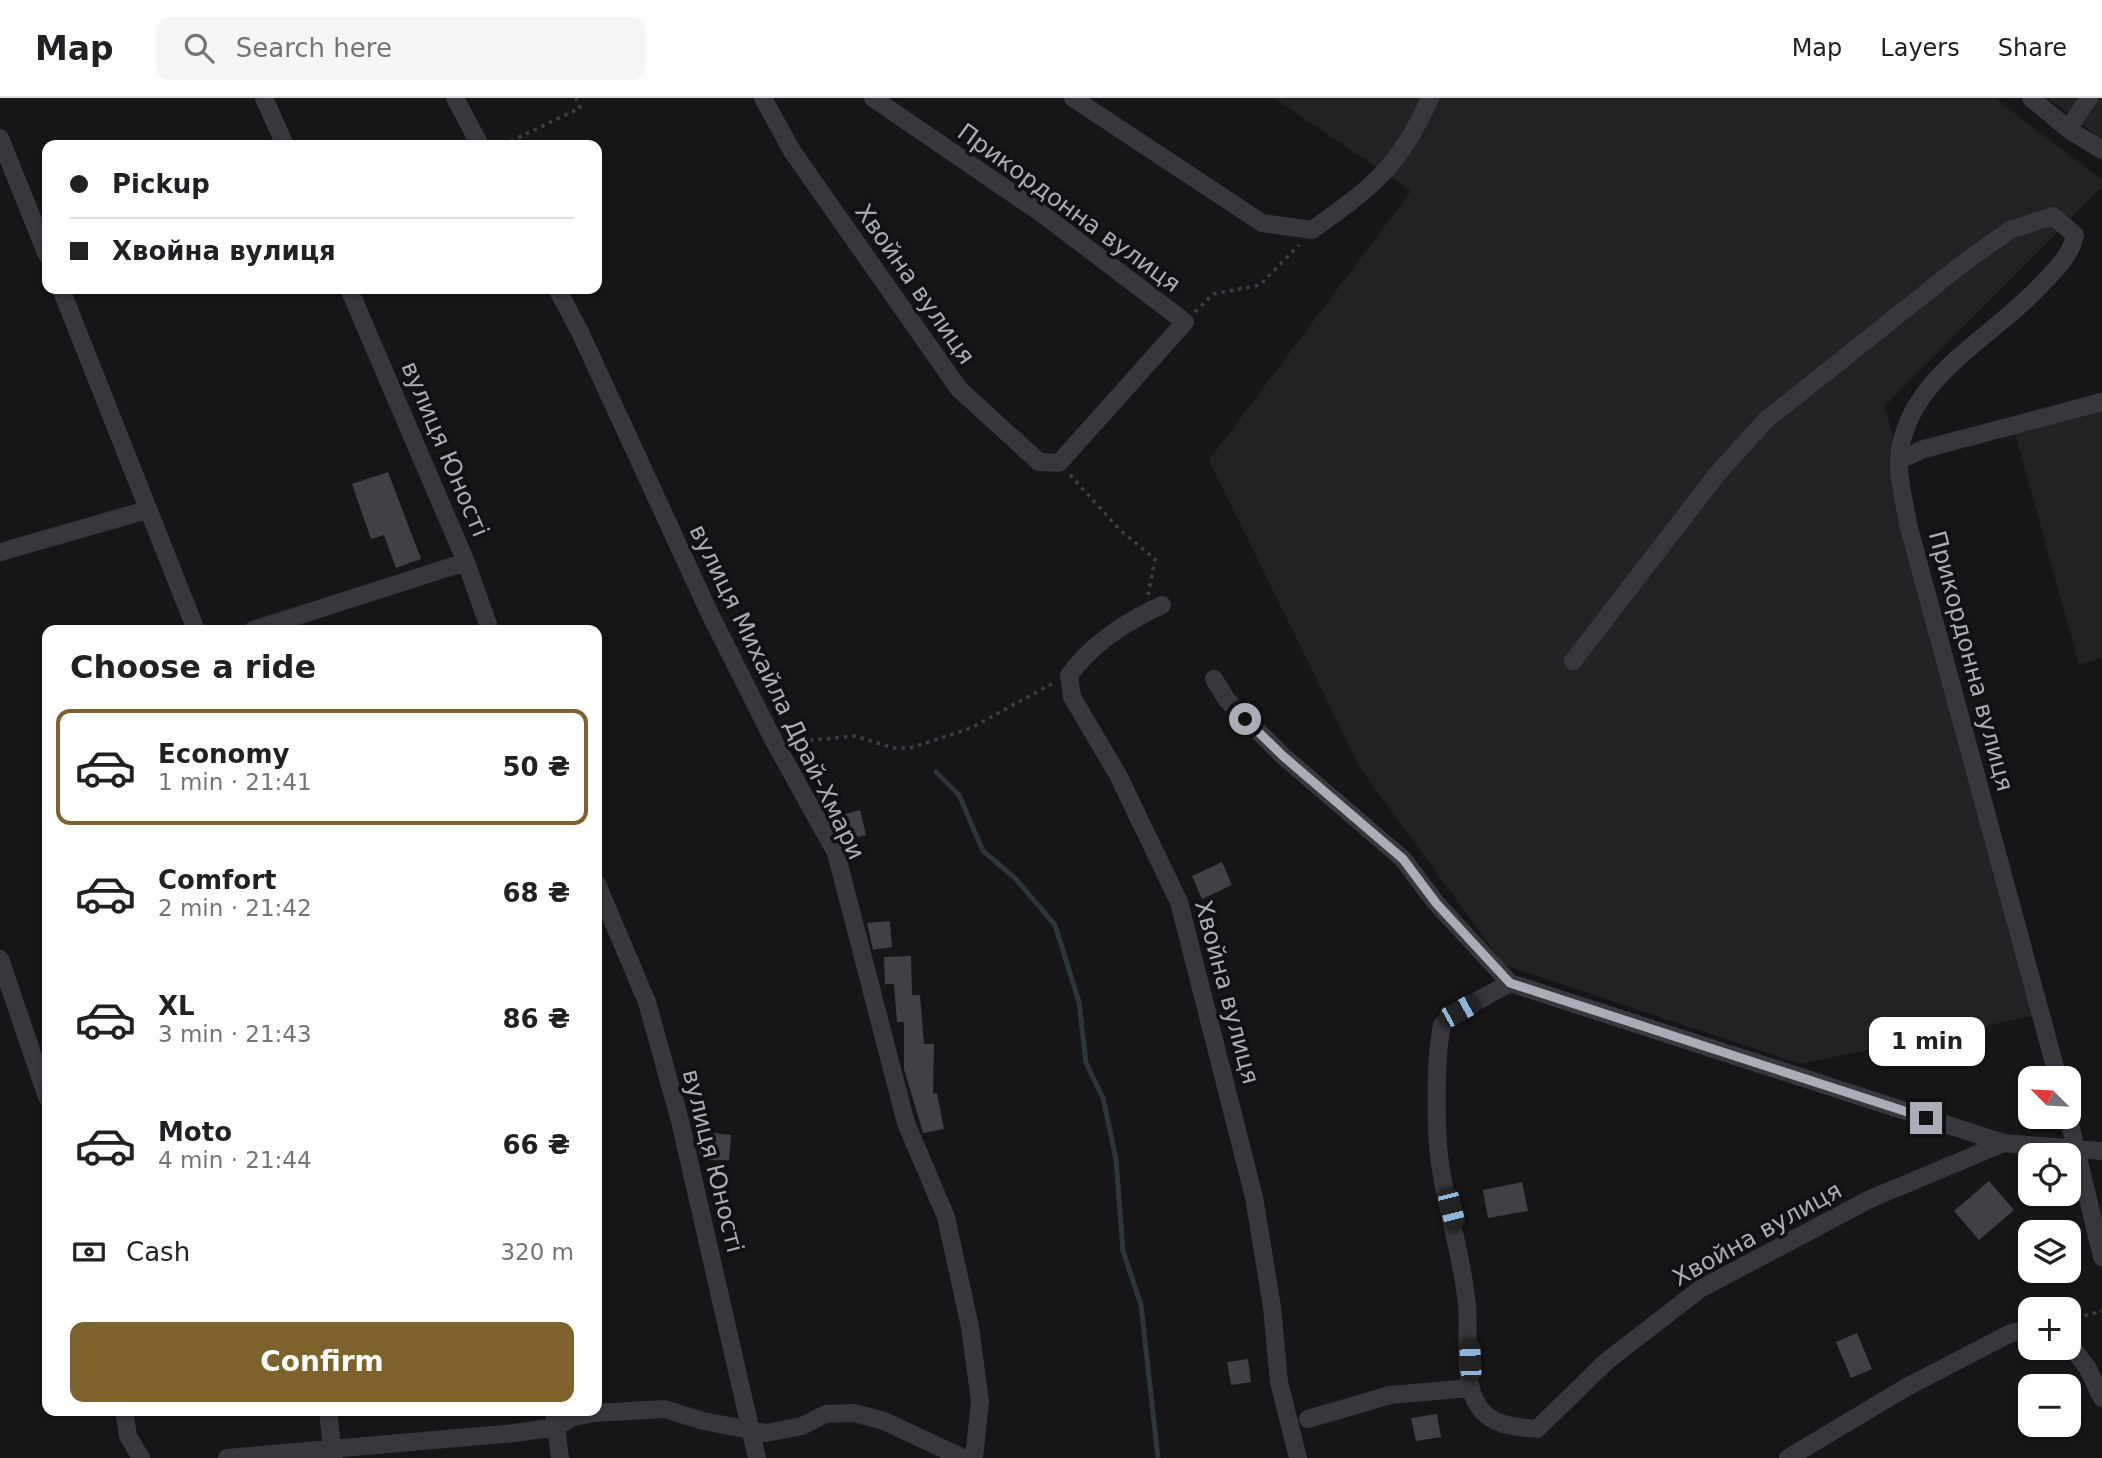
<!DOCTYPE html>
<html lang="en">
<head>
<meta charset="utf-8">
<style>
  :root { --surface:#fff; --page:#f6f6f6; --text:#202124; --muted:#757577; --line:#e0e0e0; --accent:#7e622b }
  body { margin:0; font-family:"DejaVu Sans",sans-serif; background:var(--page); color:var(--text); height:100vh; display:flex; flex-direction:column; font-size:26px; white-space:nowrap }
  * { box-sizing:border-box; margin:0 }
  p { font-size:23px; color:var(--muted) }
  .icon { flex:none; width:38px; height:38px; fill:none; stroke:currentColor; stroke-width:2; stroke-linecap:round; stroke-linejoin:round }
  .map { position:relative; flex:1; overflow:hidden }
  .side { position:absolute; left:42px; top:527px; width:560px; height:791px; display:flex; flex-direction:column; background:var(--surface); border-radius:14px; box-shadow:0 2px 5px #0004 }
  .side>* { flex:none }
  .hud { position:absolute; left:42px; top:42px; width:560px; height:154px; border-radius:14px; box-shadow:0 2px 5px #0004; display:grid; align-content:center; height:154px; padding:0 28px; background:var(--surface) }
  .needle { width:46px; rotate:294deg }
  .buttons { position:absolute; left:2018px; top:968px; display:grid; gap:14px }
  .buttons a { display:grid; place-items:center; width:63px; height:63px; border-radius:14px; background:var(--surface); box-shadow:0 2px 5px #0004; font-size:35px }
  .end { position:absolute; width:32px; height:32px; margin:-16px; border:9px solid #a8adb8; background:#111; box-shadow:0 0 0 4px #111 }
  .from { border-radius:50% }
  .bubble { position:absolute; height:49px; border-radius:14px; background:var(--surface); box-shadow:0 2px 5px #0004; font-size:23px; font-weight:800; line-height:49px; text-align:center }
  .car { position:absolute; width:21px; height:42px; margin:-21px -10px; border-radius:9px; box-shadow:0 0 5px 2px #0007; background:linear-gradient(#222 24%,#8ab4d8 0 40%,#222 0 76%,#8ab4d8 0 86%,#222 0) }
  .hud b { display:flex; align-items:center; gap:24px; height:66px; font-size:26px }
  .hud b+b { border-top:2px solid var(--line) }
  .hud i { width:18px; height:18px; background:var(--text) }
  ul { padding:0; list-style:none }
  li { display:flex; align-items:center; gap:21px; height:116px; margin:0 14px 10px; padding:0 14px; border:4px solid transparent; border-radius:14px }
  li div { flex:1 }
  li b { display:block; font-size:26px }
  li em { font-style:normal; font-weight:800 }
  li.active { border-color:var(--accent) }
  li>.icon { width:63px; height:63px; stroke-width:1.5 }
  h2 { padding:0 28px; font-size:32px; line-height:84px }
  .pay { display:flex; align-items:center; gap:18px; height:77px; padding:0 28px; font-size:26px }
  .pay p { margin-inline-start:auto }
  .cta { display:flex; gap:14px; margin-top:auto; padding:14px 28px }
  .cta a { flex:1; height:80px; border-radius:14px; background:var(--accent); color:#fff; font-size:28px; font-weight:800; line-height:80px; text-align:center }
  header { display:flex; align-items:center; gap:42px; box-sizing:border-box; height:98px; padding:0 35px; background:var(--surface); border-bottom:2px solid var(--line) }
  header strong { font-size:33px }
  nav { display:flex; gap:38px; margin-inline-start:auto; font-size:24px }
  .search { width:490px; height:63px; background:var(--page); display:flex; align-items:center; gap:18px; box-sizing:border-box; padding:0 24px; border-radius:14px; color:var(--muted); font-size:26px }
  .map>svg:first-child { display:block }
  .built { fill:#222225 }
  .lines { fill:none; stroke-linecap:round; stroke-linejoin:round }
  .stream { stroke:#2c353c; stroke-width:5 }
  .building { fill:#404145 }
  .path { stroke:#3d3f44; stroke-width:3.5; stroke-dasharray:3.5 5; stroke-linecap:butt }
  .minor { stroke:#37383d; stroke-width:18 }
  .route { stroke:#a8adb8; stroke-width:9 }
  .labels { text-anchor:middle; stroke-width:7; stroke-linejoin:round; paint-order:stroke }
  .street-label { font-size:24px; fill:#a8adb8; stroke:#111113 }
</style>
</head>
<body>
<header>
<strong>Map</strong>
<div class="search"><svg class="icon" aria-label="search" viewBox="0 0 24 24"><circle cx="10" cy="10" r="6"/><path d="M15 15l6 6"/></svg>Search here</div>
<nav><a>Map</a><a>Layers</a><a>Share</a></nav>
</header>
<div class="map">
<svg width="2102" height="1360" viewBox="0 0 2102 1360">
  <rect width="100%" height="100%" fill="#161618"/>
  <path class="built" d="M 1274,0 L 1995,0 L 2102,82 L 2102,89 L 1885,308 L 2047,915 L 1800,966 L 1504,867 L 1360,670 L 1209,362 L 1411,93 Z
    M 2048,0 L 2102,0 L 2102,42 L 2097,38 Z
    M 2102,294 L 2102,560 L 2079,567 L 2011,320 Z"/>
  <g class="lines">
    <path class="stream" d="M 936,674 L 959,697 L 983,753 L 1015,780 L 1055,827 L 1079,904 L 1086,965 L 1103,1000 L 1116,1061 L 1123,1153 L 1141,1207 L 1158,1360"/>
  </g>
  <path class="building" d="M 388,374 L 421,461 L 396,470 L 384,437 L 371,441 L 352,386 Z
    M 860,712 L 866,737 L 844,742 L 838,718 Z
    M 1222,764 L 1232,787 L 1202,801 L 1192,778 Z
    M 890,823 L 892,849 L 873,852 L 867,825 Z
    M 911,858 L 912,897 L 920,897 L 924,946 L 934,946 L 933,996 L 937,995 L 944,1031 L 923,1035 L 904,971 L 904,924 L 897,924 L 894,886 L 885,886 L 884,859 Z
    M 694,1033 L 731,1037 L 729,1062 L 701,1062 Z
    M 1989,1083 L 2014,1112 L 1979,1142 L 1954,1113 Z
    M 1522,1084 L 1528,1113 L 1488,1120 L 1483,1092 Z
    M 1857,1235 L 1872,1271 L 1851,1280 L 1836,1244 Z
    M 1248,1261 L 1251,1284 L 1231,1287 L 1227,1264 Z
    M 1437,1316 L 1441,1339 L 1416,1343 L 1411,1320 Z"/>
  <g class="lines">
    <path class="path" d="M 503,47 L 580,10 L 576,0
      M 1195,214 L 1213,196 L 1260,187 L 1299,147
      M 1070,377 L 1121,433 L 1155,461 L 1148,497
      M 793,644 L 855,638 L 894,650 L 910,650 L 971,630 L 1055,584
      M 2068,1222 L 2102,1213"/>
    <path class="minor" d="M 264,0 L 285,47
      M 455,0 L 480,47
      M 763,0 L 792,53 L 959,291 L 1039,364 L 1059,365 L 1185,224 L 1041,115 L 873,0
      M 1073,0 L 1262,125 L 1312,132 C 1371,90 1400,69 1430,0
      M 2031,0 L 2068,31 L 2102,52
      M 2068,31 L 2089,0
      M 0,40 L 47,157
      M 61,191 L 196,532
      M 349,191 L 466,464 L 490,532
      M 557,191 L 579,232 L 709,514 L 775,645 L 836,755 L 906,1025 L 946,1119 L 970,1229 L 980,1303 L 974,1360
      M 1899,362 L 1924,351 L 2102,304
      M 0,454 L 147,412
      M 1162,507 C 1127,523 1092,546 1069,577 L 1072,599 L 1118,677 L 1179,804 L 1254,1099 L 1272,1209 L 1279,1284 L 1298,1360
      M 253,532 L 466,464
      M 1573,563 L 1718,375 L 1766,322 L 1966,163 L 2010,132 L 2053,118 L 2075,137 C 2070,159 2056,171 2040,188 C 1991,241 1904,281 1899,362 C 1898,382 1905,406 1908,426 L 2058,980
      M 1214,581 L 1227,602 L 1283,658 L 1403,761 L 1436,805 L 1510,885
      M 597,786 L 647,904 L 680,1023 L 757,1360
      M 0,861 L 47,999
      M 2068,1018 L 2102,1159
      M 2004,1045 L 1870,1101 L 1700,1191 L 1608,1262 L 1537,1331 C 1516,1329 1492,1328 1479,1309 C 1461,1283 1470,1238 1467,1208 C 1463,1161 1448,1117 1441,1072 C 1435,1036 1435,962 1442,927 L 1459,913 L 1510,885 L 2004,1045 L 2102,1053
      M 2068,1245 L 2087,1269 L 2102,1300
      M 124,1312 L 128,1338 L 141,1360
      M 328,1312 L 333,1360
      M 554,1312 L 560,1360
      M 1308,1321 L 1390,1297 L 1471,1290
      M 227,1360 L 515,1335 L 556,1329 L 573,1319 L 594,1315 L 665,1311 L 703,1323 L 766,1335 L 802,1328 L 826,1316 L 854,1315 L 884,1323 L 963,1360
      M 1788,1360 L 1905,1290 L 2009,1236 L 2030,1230"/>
  </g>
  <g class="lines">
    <path class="route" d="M 1245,621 L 1283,658 L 1403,761 L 1436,805 L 1510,885 L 1926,1020"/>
  </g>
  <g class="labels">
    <g class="street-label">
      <text transform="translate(1069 110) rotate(36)" y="8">Прикордонна вулиця</text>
      <text transform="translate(915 186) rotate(55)" y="8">Хвойна вулиця</text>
      <text transform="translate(445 351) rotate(67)" y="8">вулиця Юності</text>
      <text transform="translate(1971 563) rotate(75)" y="8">Прикордонна вулиця</text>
      <text transform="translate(777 594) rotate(64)" y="8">вулиця Михайла Драй-Хмари</text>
      <text transform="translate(1227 894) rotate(75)" y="8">Хвойна вулиця</text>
      <text transform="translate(713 1063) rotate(76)" y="8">вулиця Юності</text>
      <text transform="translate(1757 1136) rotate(-29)" y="8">Хвойна вулиця</text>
    </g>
  </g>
</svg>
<div class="buttons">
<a><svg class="needle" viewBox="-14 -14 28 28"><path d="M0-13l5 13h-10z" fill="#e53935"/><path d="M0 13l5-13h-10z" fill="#757577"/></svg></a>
<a><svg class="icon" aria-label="locate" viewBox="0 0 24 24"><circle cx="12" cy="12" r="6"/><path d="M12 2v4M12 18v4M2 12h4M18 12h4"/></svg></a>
<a><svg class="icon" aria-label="layers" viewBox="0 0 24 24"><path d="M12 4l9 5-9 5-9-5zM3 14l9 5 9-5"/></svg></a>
<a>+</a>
<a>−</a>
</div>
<i class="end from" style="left:1245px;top:621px"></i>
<i class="end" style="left:1926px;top:1020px"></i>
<div class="bubble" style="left:1869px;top:919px;width:116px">1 min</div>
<i class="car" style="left:1459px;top:913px;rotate:61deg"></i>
<i class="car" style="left:1451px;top:1111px;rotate:166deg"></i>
<i class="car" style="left:1470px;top:1262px;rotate:357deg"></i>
<div class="hud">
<b><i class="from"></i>Pickup</b>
<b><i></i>Хвойна вулиця</b>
</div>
<section class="side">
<h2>Choose a ride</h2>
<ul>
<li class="active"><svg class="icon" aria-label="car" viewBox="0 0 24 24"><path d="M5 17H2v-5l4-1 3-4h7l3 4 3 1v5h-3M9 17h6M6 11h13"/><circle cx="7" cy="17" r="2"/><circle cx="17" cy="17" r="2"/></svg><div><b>Economy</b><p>1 min · 21:41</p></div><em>50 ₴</em></li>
<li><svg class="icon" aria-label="car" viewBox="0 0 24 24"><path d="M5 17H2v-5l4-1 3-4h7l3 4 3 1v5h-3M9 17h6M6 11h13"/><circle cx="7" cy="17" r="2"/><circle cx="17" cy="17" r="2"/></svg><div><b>Comfort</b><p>2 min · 21:42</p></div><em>68 ₴</em></li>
<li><svg class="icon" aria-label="car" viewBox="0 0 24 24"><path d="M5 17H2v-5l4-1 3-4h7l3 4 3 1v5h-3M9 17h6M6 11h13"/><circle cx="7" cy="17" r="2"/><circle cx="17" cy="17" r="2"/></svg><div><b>XL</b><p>3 min · 21:43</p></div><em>86 ₴</em></li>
<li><svg class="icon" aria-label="car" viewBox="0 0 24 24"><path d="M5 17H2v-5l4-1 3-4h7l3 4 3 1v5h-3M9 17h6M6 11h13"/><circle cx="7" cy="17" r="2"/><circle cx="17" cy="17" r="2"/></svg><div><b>Moto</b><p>4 min · 21:44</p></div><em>66 ₴</em></li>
</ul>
<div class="pay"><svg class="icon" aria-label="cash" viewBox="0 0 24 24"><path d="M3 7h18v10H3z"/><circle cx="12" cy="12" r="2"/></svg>Cash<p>320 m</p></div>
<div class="cta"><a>Confirm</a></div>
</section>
</div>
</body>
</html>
